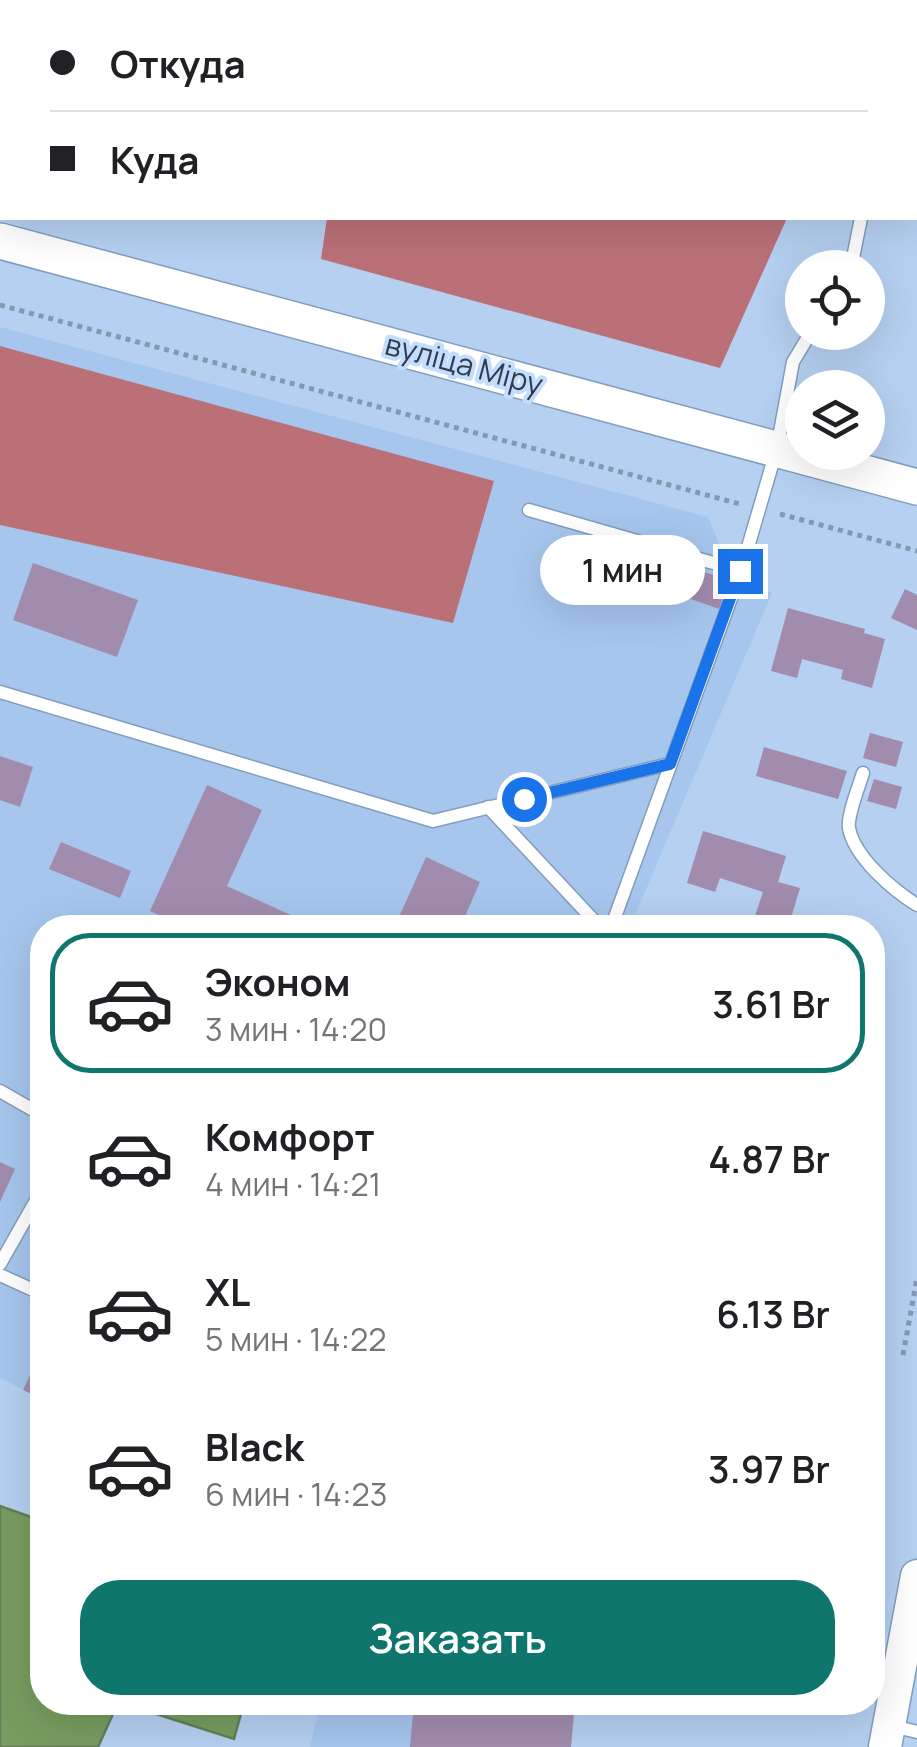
<!DOCTYPE html>
<html lang="ru">
<head>
<meta charset="utf-8">
<style>
  :root { --surface:#fff; --page:#f2f2f2; --text:#202124; --muted:#757577; --line:#e0e0e0; --accent:#0f766e }
  body { margin:0; font-family:Manrope,sans-serif; background:var(--page); color:var(--text); height:100vh; display:flex; flex-direction:column; font-size:38px; white-space:nowrap }
  * { box-sizing:border-box; margin:0 }
  p { font-size:32px; color:var(--muted) }
  .icon { flex:none; width:55px; height:55px; fill:none; stroke:currentColor; stroke-width:2; stroke-linecap:round; stroke-linejoin:round }
  .map { position:relative; flex:1; overflow:hidden }
  .sheet { position:absolute; left:30px; top:915px; width:855px; height:800px; display:flex; flex-direction:column; background:var(--surface); border-radius:40px; box-shadow:0 10px 40px #0002 }
  .sheet>* { flex:none }
  .hud { position:absolute; left:0px; top:0px; width:918px; height:220px; box-shadow:0 10px 40px #0002; display:grid; align-content:center; height:220px; padding:0 50px; background:var(--surface) }
  .buttons { position:absolute; left:785px; top:250px; display:grid; gap:20px }
  .buttons a { display:grid; place-items:center; width:100px; height:100px; border-radius:50%; background:var(--surface); box-shadow:0 10px 40px #0002; font-size:50px }
  .end { position:absolute; width:45px; height:45px; margin:-22px; border:12px solid #1a73e8; background:#fff; box-shadow:0 0 0 5px #fff }
  .from { border-radius:50% }
  .bubble { position:absolute; height:70px; border-radius:35px; background:var(--surface); box-shadow:0 10px 40px #0002; font-size:32px; font-weight:600; line-height:70px; text-align:center }
  .hud b { display:flex; align-items:center; gap:35px; height:95px; font-size:38px }
  .hud b+b { border-top:2px solid var(--line) }
  .hud i { width:25px; height:25px; background:var(--text) }
  ul { padding:18px 0 0; list-style:none }
  li { display:flex; align-items:center; gap:30px; height:140px; margin:0 20px 15px; padding:0 30px; border:5px solid transparent; border-radius:40px }
  li div { flex:1 }
  li b { display:block; font-size:38px }
  li em { font-style:normal; font-weight:600 }
  li.current { border-color:var(--accent) }
  li>.icon { width:90px; height:90px; stroke-width:1.5 }
  .action { display:flex; gap:20px; margin-top:auto; padding:20px 50px }
  .action a { flex:1; height:115px; border-radius:40px; background:var(--accent); color:#fff; font-size:40px; font-weight:600; line-height:115px; text-align:center }
  .map>svg:first-child { display:block }
  .built { fill:#a6c6ed }
  .forest { fill:#bb7078 }
  .water { fill:#779c5f; stroke:#627f59; stroke-width:2.5 }
  .building { fill:#a28cae }
  .lines { fill:none; stroke-linecap:round; stroke-linejoin:round }
  .service-casing { stroke:#839dbc; stroke-width:15 }
  .tertiary-casing { stroke:#839dbc; stroke-width:35 }
  .secondary-casing { stroke:#839dbc; stroke-width:38 }
  .path { stroke:#8498b2; stroke-width:5; stroke-dasharray:5 5; stroke-linecap:butt }
  .service { stroke:#fff; stroke-width:12 }
  .tertiary { stroke:#fff; stroke-width:32 }
  .secondary { stroke:#fff; stroke-width:35 }
  .route { stroke:#1a73e8; stroke-width:12 }
  .labels { text-anchor:middle; stroke-width:8; stroke-linejoin:round; paint-order:stroke }
  .street-label { font-size:30px; fill:#323c4a; stroke:#c2ddfe }
</style>
</head>
<body>
<div class="map">
<svg width="917" height="1747" viewBox="0 0 917 1747">
  <rect width="100%" height="100%" fill="#b5d0f1"/>
  <path class="built" d="M 0,327 L 708,517 L 732,575 L 772,593 L 630,927 L 42,928 L 42,1399 L 0,1378 Z
    M 320,1703 L 575,1703 L 571,1747 L 310,1747 Z"/>
  <path class="forest" d="M 0,0 L 105,0 L 104,2 L 2,2 L 2,172 L 0,171 Z
    M 360,0 L 718,0 L 721,2 L 360,2 Z
    M 765,0 L 917,0 L 917,14 L 915,15 L 915,2 L 767,2 Z
    M 327,218 L 787,218 L 720,368 L 321,259 Z
    M 0,346 L 494,481 L 453,623 L 0,525 Z"/>
  <path class="water" d="M 0,1506 L 42,1521 L 42,1702 L 118,1703 L 98,1747 L 0,1747 Z
    M 122,1703 L 244,1702 L 244,1703 L 234,1739 Z"/>
  <path class="building" d="M 33,563 L 138,600 L 117,657 L 13,620 Z
    M 698,570 L 729,580 L 719,609 L 688,598 Z
    M 905,589 L 917,595 L 917,630 L 891,618 Z
    M 788,608 L 865,629 L 864,633 L 885,639 L 872,688 L 841,679 L 843,670 L 802,659 L 797,678 L 771,671 Z
    M 870,733 L 903,742 L 896,767 L 863,758 Z
    M 764,747 L 847,771 L 838,799 L 756,776 Z
    M 0,756 L 33,767 L 20,807 L 0,800 Z
    M 874,779 L 902,787 L 896,809 L 867,801 Z
    M 207,785 L 262,810 L 227,886 L 319,928 L 186,928 L 150,911 Z
    M 703,831 L 786,856 L 778,882 L 800,888 L 788,928 L 780,928 L 754,919 L 763,892 L 720,878 L 715,892 L 687,883 Z
    M 61,842 L 131,871 L 120,898 L 49,869 Z
    M 426,857 L 480,882 L 460,928 L 394,928 Z
    M 0,1162 L 15,1169 L 0,1202 Z
    M 42,1350 L 42,1399 L 23,1390 Z
    M 414,1702 L 575,1702 L 571,1747 L 410,1747 Z"/>
  <g class="lines">
    <g class="service-casing">
      <path id="service" d="M 915,40 L 917,36
        M 915,98 L 917,98
        M 851,268 L 861,218
        M 529,510 L 741,571 L 777,448 L 793,362 L 811,332
        M 0,692 L 433,821 L 669,764
        M 863,773 C 859,786 847,816 849,828 C 854,857 893,890 917,905
        M 488,807 L 601,928
        M 611,928 L 741,571
        M 0,1091 L 42,1115
        M 0,1264 L 42,1190
        M 0,1275 L 42,1294
        M 892,1726 L 917,1732"/>
    </g>
    <g class="tertiary-casing">
      <path id="tertiary" d="M 885,1747 L 917,1576"/>
    </g>
    <g class="secondary-casing">
      <path id="secondary" d="M 0,241 L 917,487"/>
    </g>
    <path class="path" d="M 0,305 L 740,504
      M 780,514 L 917,551
      M 903,1355 L 917,1278"/>
    <use href="#service" class="service"/>
    <use href="#tertiary" class="tertiary"/>
    <use href="#secondary" class="secondary"/>
  </g>
  <g class="lines">
    <path class="route" d="M 524,799 L 670,764 L 740,571"/>
  </g>
  <g class="labels">
    <g class="street-label">
      <text transform="translate(464 365) rotate(15)" y="10">вуліца Міру</text>
    </g>
  </g>
</svg>
<div class="buttons">
<a><svg class="icon" aria-label="locate" viewBox="0 0 24 24"><circle cx="12" cy="12" r="6"/><path d="M12 2v4M12 18v4M2 12h4M18 12h4"/></svg></a>
<a><svg class="icon" aria-label="layers" viewBox="0 0 24 24"><path d="M12 4l9 5-9 5-9-5zM3 14l9 5 9-5"/></svg></a>
</div>
<i class="end from" style="left:524px;top:799px"></i>
<i class="end" style="left:740px;top:571px"></i>
<div class="bubble" style="left:540px;top:535px;width:165px">1 мин</div>
<div class="hud">
<b><i class="from"></i>Откуда</b>
<b><i></i>Куда</b>
</div>
<section class="sheet">
<ul>
<li class="current"><svg class="icon" aria-label="car" viewBox="0 0 24 24"><path d="M5 17H2v-5l4-1 3-4h7l3 4 3 1v5h-3M9 17h6M6 11h13"/><circle cx="7" cy="17" r="2"/><circle cx="17" cy="17" r="2"/></svg><div><b>Эконом</b><p>3 мин · 14:20</p></div><em>3.61 Br</em></li>
<li><svg class="icon" aria-label="car" viewBox="0 0 24 24"><path d="M5 17H2v-5l4-1 3-4h7l3 4 3 1v5h-3M9 17h6M6 11h13"/><circle cx="7" cy="17" r="2"/><circle cx="17" cy="17" r="2"/></svg><div><b>Комфорт</b><p>4 мин · 14:21</p></div><em>4.87 Br</em></li>
<li><svg class="icon" aria-label="car" viewBox="0 0 24 24"><path d="M5 17H2v-5l4-1 3-4h7l3 4 3 1v5h-3M9 17h6M6 11h13"/><circle cx="7" cy="17" r="2"/><circle cx="17" cy="17" r="2"/></svg><div><b>XL</b><p>5 мин · 14:22</p></div><em>6.13 Br</em></li>
<li><svg class="icon" aria-label="car" viewBox="0 0 24 24"><path d="M5 17H2v-5l4-1 3-4h7l3 4 3 1v5h-3M9 17h6M6 11h13"/><circle cx="7" cy="17" r="2"/><circle cx="17" cy="17" r="2"/></svg><div><b>Black</b><p>6 мин · 14:23</p></div><em>3.97 Br</em></li>
</ul>
<div class="action"><a>Заказать</a></div>
</section>
</div>
</body>
</html>
